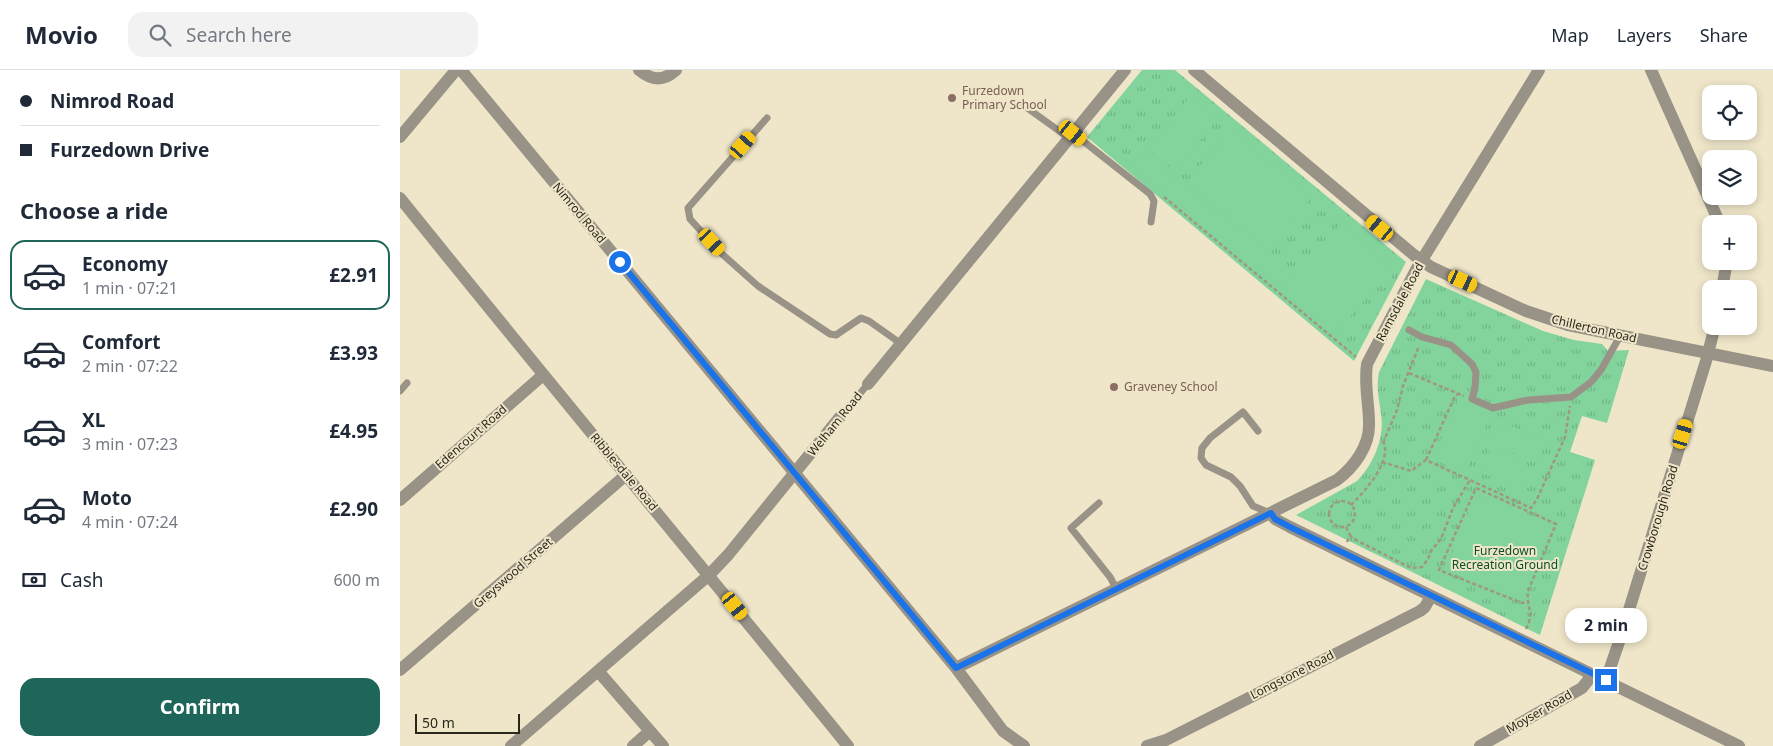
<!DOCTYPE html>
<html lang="en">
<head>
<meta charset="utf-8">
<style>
  :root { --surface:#fff; --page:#f2f2f3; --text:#1f2937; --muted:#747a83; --line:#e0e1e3; --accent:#1e655a }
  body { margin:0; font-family:"Noto Sans",sans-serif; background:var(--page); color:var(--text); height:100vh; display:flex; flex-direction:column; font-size:19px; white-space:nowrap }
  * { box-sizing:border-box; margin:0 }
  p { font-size:16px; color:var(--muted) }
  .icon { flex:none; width:28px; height:28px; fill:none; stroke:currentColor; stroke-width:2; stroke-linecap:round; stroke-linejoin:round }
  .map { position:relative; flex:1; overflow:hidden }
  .side { display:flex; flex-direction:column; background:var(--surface); width:400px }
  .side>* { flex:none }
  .banner { display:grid; align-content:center; height:110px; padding:0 20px; background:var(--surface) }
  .controls { position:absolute; left:1302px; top:15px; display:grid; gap:10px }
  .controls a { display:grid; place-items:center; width:55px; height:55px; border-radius:10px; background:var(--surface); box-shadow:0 2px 8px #0003; font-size:25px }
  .scale { position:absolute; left:15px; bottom:12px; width:105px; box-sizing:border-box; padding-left:5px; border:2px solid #2a271c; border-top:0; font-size:14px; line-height:18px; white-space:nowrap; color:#2a271c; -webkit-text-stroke:4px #efe6c9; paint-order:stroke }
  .end { position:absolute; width:22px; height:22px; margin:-11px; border:6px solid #1a73e8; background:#fff; box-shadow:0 0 0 2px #fff }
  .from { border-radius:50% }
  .bubble { position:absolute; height:35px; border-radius:15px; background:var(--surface); box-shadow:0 2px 8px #0003; font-size:16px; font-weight:700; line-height:35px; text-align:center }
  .car { position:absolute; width:15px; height:30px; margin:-15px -8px; border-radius:6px; box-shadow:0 0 4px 1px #0007; background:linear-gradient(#f5c518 24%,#345 0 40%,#f5c518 0 76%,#345 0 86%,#f5c518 0) }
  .banner b { display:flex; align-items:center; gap:18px; height:48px; font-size:19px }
  .banner b+b { border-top:1px solid var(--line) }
  .banner i { width:12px; height:12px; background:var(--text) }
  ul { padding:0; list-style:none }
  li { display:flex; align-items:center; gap:15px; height:70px; margin:0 10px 8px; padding:0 10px; border:2px solid transparent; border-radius:15px }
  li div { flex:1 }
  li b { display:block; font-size:19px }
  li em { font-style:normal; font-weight:700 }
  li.active { border-color:var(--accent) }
  li>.icon { width:45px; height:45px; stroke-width:1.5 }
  h2 { padding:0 20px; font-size:22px; line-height:60px }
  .pay { display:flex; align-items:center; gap:12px; height:55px; padding:0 20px; font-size:19px }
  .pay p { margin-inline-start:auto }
  .action { display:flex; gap:10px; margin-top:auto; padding:10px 20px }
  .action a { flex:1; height:58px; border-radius:15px; background:var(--accent); color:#fff; font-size:20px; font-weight:700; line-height:58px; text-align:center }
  header { display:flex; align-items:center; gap:30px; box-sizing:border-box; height:70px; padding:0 25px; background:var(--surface); border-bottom:1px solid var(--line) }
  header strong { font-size:24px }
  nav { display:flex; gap:28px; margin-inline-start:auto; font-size:18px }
  .search { width:350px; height:45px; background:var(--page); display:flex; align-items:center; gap:12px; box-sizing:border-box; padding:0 18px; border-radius:15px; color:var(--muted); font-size:19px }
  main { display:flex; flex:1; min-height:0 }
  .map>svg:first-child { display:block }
  .park { fill:url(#park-tufts) }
  .garden { fill:#83d39d }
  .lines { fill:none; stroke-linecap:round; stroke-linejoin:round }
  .path { stroke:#9e9882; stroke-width:2.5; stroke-dasharray:4 2.5; stroke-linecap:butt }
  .service { stroke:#989287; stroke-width:7 }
  .minor { stroke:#989287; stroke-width:12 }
  .tertiary { stroke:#989287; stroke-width:12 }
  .route { stroke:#1a73e8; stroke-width:6 }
  .education-dot { fill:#8d6e63; stroke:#efe6c9; stroke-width:2 }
  .labels { text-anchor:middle; stroke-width:4; stroke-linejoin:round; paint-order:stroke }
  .education-label { font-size:12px; fill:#785e54; stroke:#efe6c9; text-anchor:start }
  .street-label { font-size:12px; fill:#2a271c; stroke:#efe6c9 }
  .park-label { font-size:12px; fill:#084f29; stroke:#efe6c9 }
</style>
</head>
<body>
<header>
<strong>Movio</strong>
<div class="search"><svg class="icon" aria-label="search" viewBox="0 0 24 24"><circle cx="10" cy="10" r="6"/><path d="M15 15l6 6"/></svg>Search here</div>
<nav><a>Map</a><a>Layers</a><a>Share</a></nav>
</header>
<main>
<section class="side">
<div class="banner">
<b><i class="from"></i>Nimrod Road</b>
<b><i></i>Furzedown Drive</b>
</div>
<h2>Choose a ride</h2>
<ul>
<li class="active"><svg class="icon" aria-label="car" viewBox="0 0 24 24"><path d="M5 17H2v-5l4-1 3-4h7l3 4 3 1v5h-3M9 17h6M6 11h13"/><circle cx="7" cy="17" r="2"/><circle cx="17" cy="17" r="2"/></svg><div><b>Economy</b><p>1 min · 07:21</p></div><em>£2.91</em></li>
<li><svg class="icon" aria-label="car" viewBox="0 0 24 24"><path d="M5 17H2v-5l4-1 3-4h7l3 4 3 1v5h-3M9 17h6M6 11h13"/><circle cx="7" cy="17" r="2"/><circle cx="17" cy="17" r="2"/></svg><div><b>Comfort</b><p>2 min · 07:22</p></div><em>£3.93</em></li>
<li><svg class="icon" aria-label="car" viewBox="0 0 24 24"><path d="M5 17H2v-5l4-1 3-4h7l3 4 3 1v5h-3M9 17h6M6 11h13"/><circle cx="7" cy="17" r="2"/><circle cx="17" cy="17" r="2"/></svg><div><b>XL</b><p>3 min · 07:23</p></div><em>£4.95</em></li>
<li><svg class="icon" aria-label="car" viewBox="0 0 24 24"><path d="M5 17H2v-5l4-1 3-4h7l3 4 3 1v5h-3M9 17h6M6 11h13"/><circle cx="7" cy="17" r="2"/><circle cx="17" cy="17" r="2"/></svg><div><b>Moto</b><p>4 min · 07:24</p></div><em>£2.90</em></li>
</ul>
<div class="pay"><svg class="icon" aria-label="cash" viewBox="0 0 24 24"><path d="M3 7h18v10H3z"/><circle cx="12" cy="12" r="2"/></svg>Cash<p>600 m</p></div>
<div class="action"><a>Confirm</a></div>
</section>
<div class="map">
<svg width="1373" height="676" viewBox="0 0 1373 676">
  <defs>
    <pattern id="park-tufts" width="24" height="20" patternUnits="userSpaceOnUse" patternTransform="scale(1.25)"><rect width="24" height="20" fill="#83d39d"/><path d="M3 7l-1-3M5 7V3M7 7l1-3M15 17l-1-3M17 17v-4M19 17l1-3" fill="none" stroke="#71b587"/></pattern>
  </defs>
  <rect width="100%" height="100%" fill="#efe6c9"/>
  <path class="park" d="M 742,0 L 775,0 L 1006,192 L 954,291 L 687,67 Z
    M 1026,209 L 1143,261 L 1174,270 L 1202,274 L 1208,281 L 1229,280 L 1207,353 L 1182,346 L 1170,382 L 1195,390 L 1140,565 L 896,445 L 957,411 C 973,395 985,368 981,344 C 979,328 976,319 979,302 Z"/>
  <path class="garden" d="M 790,26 L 818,48 L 776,101 L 748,79 Z
    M 830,59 L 912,127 L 869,180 L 787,112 Z
    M 743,83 L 890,202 L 879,215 L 732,96 Z
    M 940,155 L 991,198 L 935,264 L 884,222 L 910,191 L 958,231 L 910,191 Z
    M 1059,328 L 1092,343 L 1065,403 L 1032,389 Z
    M 1102,352 L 1147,371 L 1137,393 L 1092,374 Z
    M 1090,380 L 1134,400 L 1124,421 L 1080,402 Z
    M 1076,424 L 1153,455 L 1122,531 L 1046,500 Z"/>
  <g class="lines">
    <path class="path" d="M 764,127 L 956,287
      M 1009,303 L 1064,326
      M 983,373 L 997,340 L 1003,316 L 1019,276
      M 1026,390 L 1055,326 L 1058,324
      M 982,392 L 1011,401 L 1026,390 L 1131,438 L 1137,429 L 1165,367 L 1170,336
      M929 444a13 13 0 1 1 26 0a13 13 0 1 1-26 0Z
      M 951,435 C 964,422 991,393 984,373 L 982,372
      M 946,457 L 950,465 L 947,472
      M 950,465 L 952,468 L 1007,496 L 1012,498 L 1022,497 L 1028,489 L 1031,481 L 1041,469 L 1053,438 L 1070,410
      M 1126,559 C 1135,541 1126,538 1128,521 L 1156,454 L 1076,418 L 1039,500 L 1122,533 L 1128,531"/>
    <path class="service" d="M 623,35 L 669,68
      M 367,48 L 288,138 L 290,149 L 322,184 L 358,216 L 430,264 L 436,265 L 461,248 L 469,251 L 500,273
      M 673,63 L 750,124 L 754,131 L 751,152
      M 1009,260 L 1022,267 L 1051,275 L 1072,294 L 1076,302 L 1075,318 L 1072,329 L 1093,338 L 1128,330 L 1171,327 L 1191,312 L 1201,300 L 1220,266
      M 0,321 L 7,313
      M 440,347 L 468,314
      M 858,361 L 843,342 L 810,368 L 802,378 L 801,388 L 806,395 L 831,407 L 840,416 L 853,436 L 870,443
      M 699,433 L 671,458 L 710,507 L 716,518"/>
    <path class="minor" d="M 61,0 L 556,598 L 603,661 L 624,676
      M 239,0 C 252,11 264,11 276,0
      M 794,0 L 1014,185 L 1031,197 L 1126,241 L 1168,255 L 1373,296
      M 1251,0 L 1320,154
      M 0,128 C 148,312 299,493 448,676
      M 1322,219 L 1327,191
      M 468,314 L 725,0
      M 0,430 L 143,305
      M 871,443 L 875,449 L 890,457 L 1339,676
      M 556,598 L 937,410 C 954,397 970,376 969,353 C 969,333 964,315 967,294 L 1017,198 L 1139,0
      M 0,600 L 226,405
      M 198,601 L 263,676
      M 1206,610 L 1220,569 L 1306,291 L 1315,256
      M 111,676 L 309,505 L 328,485 L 440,347
      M 233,676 L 250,661
      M 747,676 L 766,670 L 1020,541 L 1025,537 L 1031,526
      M 1080,676 L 1182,618 L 1193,604"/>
    <path class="tertiary" d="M 0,67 L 56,0"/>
  </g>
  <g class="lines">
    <path class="route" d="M 220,192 L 556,598 L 871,443 L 875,449 L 890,457 L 1206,610"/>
  </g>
  <g class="education-dot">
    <circle cx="552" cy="28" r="5"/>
    <circle cx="714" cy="317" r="5"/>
  </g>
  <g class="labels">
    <g class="education-label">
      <text x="562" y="25">Furzedown<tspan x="562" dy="14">Primary School</tspan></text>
      <text x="724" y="321">Graveney School</text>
    </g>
    <g class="street-label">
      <text transform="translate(179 143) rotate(50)" y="4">Nimrod Road</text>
      <text transform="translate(1000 232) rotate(-62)" y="4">Ramsdale Road</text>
      <text transform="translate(1194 259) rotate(13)" y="4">Chillerton Road</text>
      <text transform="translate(435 354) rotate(-51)" y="4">Welham Road</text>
      <text transform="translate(71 367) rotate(-41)" y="4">Edencourt Road</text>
      <text transform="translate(224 402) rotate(50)" y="4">Ribblesdale Road</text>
      <text transform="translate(1258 448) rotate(-73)" y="4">Crowborough Road</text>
      <text transform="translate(113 503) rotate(-41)" y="4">Greyswood Street</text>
      <text transform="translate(892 605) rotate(-27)" y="4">Longstone Road</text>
      <text transform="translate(1139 642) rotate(-30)" y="4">Moyser Road</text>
    </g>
    <g class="park-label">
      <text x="1105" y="485">Furzedown<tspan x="1105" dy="14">Recreation Ground</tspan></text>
    </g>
  </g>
</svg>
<div class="controls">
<a><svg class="icon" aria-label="locate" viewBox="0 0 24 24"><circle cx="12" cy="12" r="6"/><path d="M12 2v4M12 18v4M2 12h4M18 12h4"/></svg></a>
<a><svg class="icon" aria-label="layers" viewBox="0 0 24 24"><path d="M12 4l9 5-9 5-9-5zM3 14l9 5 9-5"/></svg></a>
<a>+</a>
<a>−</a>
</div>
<div class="scale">50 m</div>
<i class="end from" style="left:220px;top:192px"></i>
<i class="end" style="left:1206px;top:610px"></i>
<div class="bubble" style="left:1165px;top:538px;width:82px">2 min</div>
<i class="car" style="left:673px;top:63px;rotate:129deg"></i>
<i class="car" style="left:343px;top:75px;rotate:41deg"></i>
<i class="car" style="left:980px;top:158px;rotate:310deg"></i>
<i class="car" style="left:312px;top:172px;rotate:137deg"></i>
<i class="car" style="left:1063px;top:211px;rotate:115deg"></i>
<i class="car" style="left:1283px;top:364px;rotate:17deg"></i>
<i class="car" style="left:335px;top:536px;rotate:141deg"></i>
</div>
</main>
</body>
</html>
